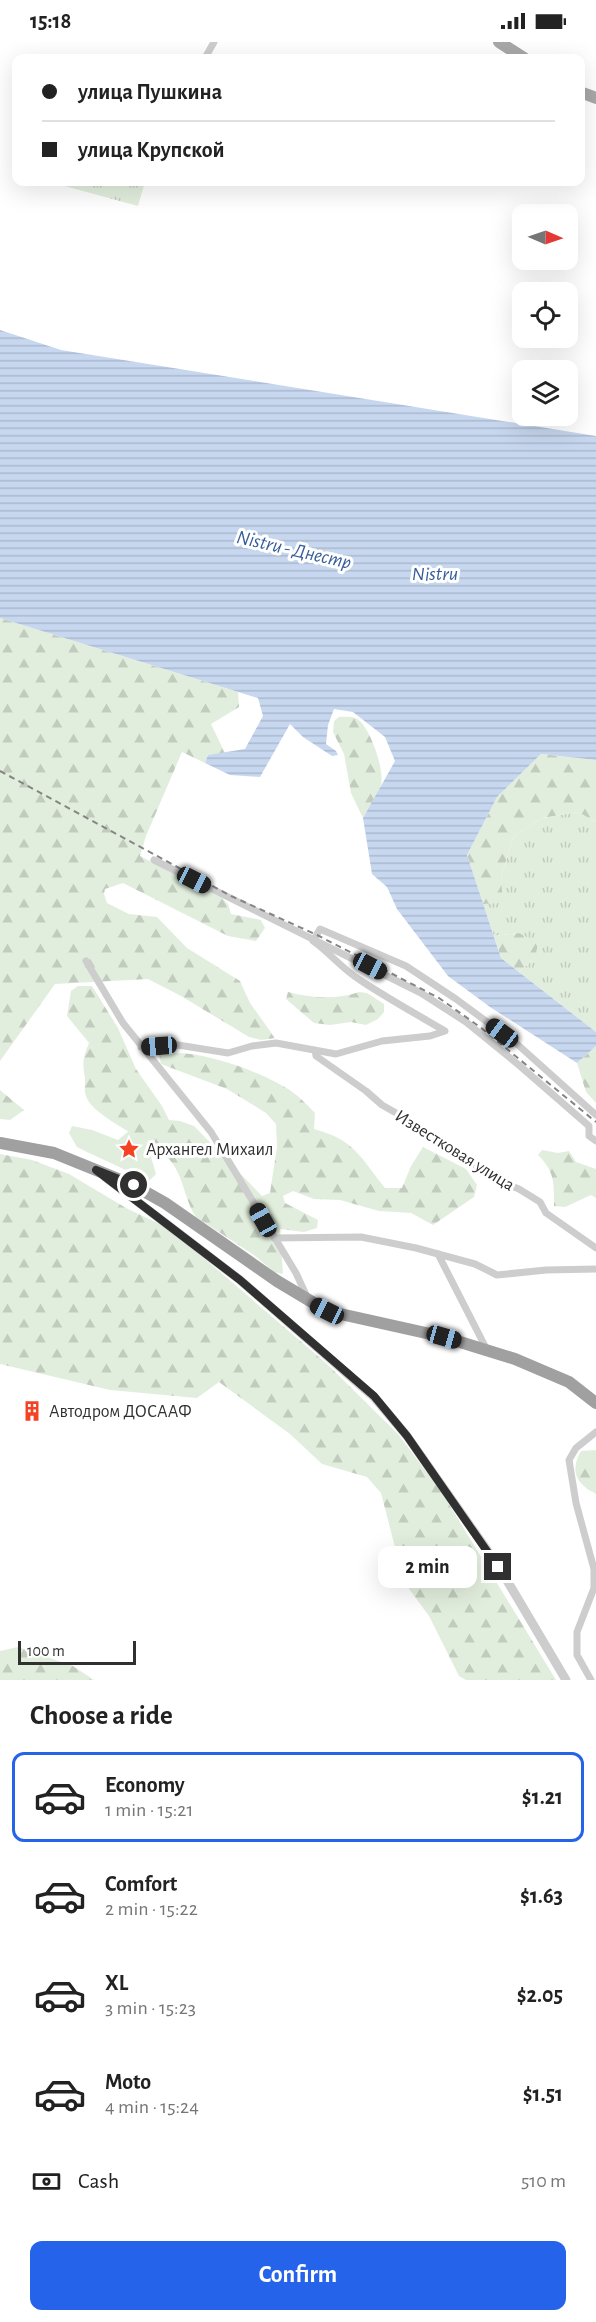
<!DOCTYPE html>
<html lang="en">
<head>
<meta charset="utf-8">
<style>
  :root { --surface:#fff; --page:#f2f2f2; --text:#222; --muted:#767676; --line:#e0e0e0; --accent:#2563eb }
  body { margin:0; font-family:"Alegreya Sans",sans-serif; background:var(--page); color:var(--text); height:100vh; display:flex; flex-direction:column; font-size:22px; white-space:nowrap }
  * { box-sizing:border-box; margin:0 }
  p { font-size:20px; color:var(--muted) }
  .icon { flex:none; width:33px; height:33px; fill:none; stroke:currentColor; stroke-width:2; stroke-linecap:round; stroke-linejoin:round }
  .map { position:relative; height:1638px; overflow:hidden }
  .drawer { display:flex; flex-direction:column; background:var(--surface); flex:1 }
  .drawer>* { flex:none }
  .top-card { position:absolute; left:12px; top:12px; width:573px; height:132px; border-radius:12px; box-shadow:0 6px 24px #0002; display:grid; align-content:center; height:132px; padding:0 30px; background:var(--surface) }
  .needle { width:39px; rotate:92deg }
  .controls { position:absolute; left:512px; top:162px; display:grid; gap:12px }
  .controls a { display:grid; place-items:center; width:66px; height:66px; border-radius:12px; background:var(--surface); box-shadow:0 6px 24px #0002; font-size:30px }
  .scale { position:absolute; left:18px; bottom:15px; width:118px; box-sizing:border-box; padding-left:6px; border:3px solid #303030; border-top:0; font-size:16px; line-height:21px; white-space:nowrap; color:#303030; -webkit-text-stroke:4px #fff; paint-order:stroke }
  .end { position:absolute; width:27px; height:27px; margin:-14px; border:8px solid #303030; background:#fff; box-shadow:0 0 0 3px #fff }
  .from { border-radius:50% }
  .bubble { position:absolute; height:42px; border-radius:12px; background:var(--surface); box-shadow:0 6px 24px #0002; font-size:20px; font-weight:600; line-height:42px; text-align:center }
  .car { position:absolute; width:18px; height:36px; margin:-18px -9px; border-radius:8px; box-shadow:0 0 4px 2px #0007; background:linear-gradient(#222 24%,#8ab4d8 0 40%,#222 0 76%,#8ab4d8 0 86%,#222 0) }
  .top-card b { display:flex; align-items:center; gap:21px; height:57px; font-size:22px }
  .top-card b+b { border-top:2px solid var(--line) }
  .top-card i { width:15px; height:15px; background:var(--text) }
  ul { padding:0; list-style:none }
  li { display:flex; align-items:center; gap:18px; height:90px; margin:0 12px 9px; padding:0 18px; border:3px solid transparent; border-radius:12px }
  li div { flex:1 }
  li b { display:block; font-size:22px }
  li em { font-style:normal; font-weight:600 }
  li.current { border-color:var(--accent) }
  li>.icon { width:54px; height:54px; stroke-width:1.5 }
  h2 { padding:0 30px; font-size:27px; line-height:72px }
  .pay { display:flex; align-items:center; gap:15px; height:66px; padding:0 30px; font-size:22px }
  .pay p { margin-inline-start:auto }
  .primary-button { display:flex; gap:12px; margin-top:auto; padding:12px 30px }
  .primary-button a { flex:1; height:69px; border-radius:12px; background:var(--accent); color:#fff; font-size:24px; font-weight:600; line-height:69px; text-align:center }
  .status { display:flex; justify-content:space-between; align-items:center; height:42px; padding:0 30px; background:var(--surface); direction:ltr }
  .status svg { height:16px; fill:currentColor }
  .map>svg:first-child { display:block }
  .grass { fill:url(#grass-tufts) }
  .forest { fill:url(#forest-firs) }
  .green { fill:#e2eedd }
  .water { fill:url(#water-rules) }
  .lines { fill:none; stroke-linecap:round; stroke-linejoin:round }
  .minor { stroke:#cdcdcd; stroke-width:7 }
  .tertiary { stroke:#cdcdcd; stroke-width:9 }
  .primary { stroke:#a8a8a8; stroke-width:12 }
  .trunk { stroke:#a0a0a0; stroke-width:12 }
  .rail { stroke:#858585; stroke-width:2; stroke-dasharray:6 4.5; stroke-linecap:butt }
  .route { stroke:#303030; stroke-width:8 }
  .labels { text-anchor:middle; stroke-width:6; stroke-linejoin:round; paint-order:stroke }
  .poi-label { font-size:18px; fill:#303030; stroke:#fff; text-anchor:start }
  .street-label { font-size:18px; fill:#303030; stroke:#fff }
  .water-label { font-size:20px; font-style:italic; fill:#355d9a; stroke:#fff }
</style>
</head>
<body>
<div class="status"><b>15:18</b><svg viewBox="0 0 49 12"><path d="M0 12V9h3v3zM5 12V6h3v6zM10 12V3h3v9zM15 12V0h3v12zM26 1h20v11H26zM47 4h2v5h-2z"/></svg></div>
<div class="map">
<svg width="596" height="1638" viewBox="0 0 596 1638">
  <defs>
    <pattern id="grass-tufts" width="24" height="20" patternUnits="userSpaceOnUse" patternTransform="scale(1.5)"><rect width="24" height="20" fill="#e2eedd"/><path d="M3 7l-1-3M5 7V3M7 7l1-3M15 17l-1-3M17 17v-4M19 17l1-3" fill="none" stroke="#c2ccbe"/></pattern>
    <pattern id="forest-firs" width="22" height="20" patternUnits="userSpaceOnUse" patternTransform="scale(1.5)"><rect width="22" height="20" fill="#e2eedd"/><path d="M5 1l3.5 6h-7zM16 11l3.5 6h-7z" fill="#c2ccbe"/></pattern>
    <pattern id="water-rules" width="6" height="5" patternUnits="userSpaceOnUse" patternTransform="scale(1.5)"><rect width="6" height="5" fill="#c7d7ef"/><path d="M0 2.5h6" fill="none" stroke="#abb9cd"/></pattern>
  </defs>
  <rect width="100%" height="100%" fill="#fff"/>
  <path class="grass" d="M 50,140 L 145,140 L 138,164 Z
    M 578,770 L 596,780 L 596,990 L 519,930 L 535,916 L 519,891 L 494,894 L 483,862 L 502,860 L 501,836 L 513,795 L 542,776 Z"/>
  <path class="forest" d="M 0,576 L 238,650 L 239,665 L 211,682 L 225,711 L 208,713 L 205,721 L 182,710 L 146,794 L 140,814 L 222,856 L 228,862 L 231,872 L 261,878 L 265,886 L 256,899 L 228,894 L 123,841 L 105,847 L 104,852 L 107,861 L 129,872 L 157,875 L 187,906 L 240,939 L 250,961 L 275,996 L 261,998 L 249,995 L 181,954 L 148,937 L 55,942 L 0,1019 Z
    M 339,675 C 345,675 352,674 357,677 C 370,684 385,729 381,743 C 379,754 368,766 363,776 L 351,751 L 344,712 L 333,690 L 334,679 Z
    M 541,712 L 596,718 L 596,780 L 578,770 L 542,776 L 513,795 L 501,836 L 503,861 L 483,862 L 467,813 L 497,755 Z
    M 519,891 L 538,901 L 535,916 L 519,930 L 501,916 L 494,894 Z
    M 78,944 L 92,944 L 118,986 L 136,1027 L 162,1064 L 169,1078 L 180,1079 L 194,1084 L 262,1154 L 270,1151 L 277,1105 L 276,1082 L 266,1071 L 227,1047 L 161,1022 L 159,1012 C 196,1005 260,1029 291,1049 C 300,1055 308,1064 315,1071 L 314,1087 C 355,1098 360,1115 385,1146 L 402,1146 L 411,1124 L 423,1105 L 466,1127 L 477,1143 L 474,1155 L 433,1183 L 411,1171 L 379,1169 L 340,1158 L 314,1157 L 293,1149 L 283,1154 L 285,1161 L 318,1178 L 317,1186 L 304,1190 L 280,1187 L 283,1232 L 274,1230 L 254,1213 L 196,1175 C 184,1157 184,1134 169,1117 C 151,1098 92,1075 86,1054 C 84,1049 85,1042 85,1036 C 82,1020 83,1016 89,1001 L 67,974 L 71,949 Z
    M 288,950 C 311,956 336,958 359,950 L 367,951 L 384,962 L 384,970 L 378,977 L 366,983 L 351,980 L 330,983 L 314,981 L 286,957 Z
    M 596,1004 L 596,1061 L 586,1050 L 577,1021 Z
    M 0,1048 L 24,1068 L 10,1078 L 0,1077 Z
    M 542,1108 L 558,1111 L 569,1109 L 576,1120 L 596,1127 L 596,1156 L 591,1153 L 565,1165 L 554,1164 C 554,1141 555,1130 538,1113 Z
    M 0,1112 L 32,1118 L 69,1132 L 126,1166 L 170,1187 L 326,1321 L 398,1392 L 441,1449 L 556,1638 L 466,1638 L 459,1634 L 429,1574 L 404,1540 L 381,1451 L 367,1435 L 322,1422 L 290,1392 L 219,1340 L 197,1356 L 110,1348 L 0,1322 Z
    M 596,1408 L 596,1452 C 592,1449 587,1448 584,1444 C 572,1434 574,1421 581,1409 Z
    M 18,1605 L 73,1624 L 94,1638 L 0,1638 L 0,1609 Z"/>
  <path class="green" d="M 72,1084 L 92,1088 L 118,1098 L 130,1088 L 147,1101 L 156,1132 L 149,1139 L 85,1109 L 77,1105 L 69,1091 Z"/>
  <path class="water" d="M 0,288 L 61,308 L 596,394 L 596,718 L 541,712 L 497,755 L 467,813 L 501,916 L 596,990 L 596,1004 L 577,1021 L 490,965 L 448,934 L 397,867 L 387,845 L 372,832 L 363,776 L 395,719 L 385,695 L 353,670 L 334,667 L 328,683 L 326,702 L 336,709 L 338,713 L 332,714 L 303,695 L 290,682 L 260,735 L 230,733 L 205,721 L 208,713 L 245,707 L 263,674 L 258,656 L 0,576 Z"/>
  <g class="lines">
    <path class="minor" d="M 205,16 L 214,0
      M 154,818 L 421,951 L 466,980 L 520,1024 L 589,1084 L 589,1094 L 596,1099
      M 86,919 L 123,981 L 211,1090 L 296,1231 L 307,1255
      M 141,1005 L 178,1003 L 228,1011 L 252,1004 L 276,1001 L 336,1012 L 382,999 L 430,994 L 445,989 C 416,972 387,956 360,938 C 342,927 330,911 313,899 L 320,887 L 406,924 L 456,957 L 517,1002 L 596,1073
      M 315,1008 L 316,1014 L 366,1049 L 382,1063 L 412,1080 L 499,1139 L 519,1147 L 540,1160 L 546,1171 L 596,1206
      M 274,1196 L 361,1195 L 416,1206 L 475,1222 L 497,1233 L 546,1228 L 596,1227
      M 438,1212 L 487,1308
      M 591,1638 L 577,1613 L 577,1590 L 594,1546 L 594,1527 L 576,1461 L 569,1418 L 576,1406 L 596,1390"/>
    <path class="tertiary" d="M 105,1135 L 240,1238 L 374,1355 L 407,1394 L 499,1525 L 566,1638"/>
    <path class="primary" d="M 499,0 L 524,16
      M 580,50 L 596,56"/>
    <path class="trunk" d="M 0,1101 L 54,1111 L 133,1143 L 165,1161 L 277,1239 L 327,1269 L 444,1295 L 515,1317 L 569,1340 L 596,1361"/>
    <path class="rail" d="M 0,729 L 231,854 L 317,893 L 439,956 L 480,985 L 596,1080"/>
  </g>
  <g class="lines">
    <path class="route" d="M 134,1143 L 96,1128 L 240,1238 L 374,1354 L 407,1394 L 498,1525"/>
  </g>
  <defs>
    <g id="sight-bare" transform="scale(1.62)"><path d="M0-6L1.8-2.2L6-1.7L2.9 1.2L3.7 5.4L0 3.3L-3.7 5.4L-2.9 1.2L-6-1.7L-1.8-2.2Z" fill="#f54223" stroke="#fff" stroke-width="2.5" paint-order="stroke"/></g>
    <g id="building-bare" transform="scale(1.62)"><path d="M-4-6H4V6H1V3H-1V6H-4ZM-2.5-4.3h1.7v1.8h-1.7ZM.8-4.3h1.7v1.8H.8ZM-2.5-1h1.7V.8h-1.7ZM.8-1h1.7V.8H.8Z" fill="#f54223" stroke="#fff" stroke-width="2.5" paint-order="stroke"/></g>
  </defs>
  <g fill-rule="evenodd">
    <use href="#sight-bare" x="129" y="1107"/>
    <use href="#building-bare" x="32" y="1369"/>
  </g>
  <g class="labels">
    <g class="poi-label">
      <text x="146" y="1113">Архангел Михаил</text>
      <text x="49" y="1375">Автодром ДОСААФ</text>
    </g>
    <g class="street-label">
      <text transform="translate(455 1108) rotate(32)" y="6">Известковая улица</text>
    </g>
    <g class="water-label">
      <text transform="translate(294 507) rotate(13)" y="7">Nistru - Днестр</text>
      <text x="435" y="538">Nistru</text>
    </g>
  </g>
</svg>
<div class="controls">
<a><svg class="needle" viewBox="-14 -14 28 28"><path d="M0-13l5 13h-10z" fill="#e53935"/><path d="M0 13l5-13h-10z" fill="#767676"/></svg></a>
<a><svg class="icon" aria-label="locate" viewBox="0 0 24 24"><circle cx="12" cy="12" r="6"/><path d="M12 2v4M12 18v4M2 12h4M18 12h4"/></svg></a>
<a><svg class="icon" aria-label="layers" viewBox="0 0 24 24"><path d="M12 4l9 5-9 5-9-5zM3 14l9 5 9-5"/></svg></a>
</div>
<div class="scale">100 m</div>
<i class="end from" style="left:134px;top:1143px"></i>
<i class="end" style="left:498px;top:1525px"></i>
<div class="bubble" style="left:378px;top:1504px;width:99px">2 min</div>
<i class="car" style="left:194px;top:838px;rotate:117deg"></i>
<i class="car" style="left:370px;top:924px;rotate:118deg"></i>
<i class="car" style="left:502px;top:991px;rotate:307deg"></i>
<i class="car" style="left:159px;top:1004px;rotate:266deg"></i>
<i class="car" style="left:263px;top:1178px;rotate:331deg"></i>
<i class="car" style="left:327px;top:1269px;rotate:297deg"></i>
<i class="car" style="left:444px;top:1295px;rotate:106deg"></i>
<div class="top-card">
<b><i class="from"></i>улица Пушкина</b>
<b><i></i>улица Крупской</b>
</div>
</div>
<section class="drawer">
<h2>Choose a ride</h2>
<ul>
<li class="current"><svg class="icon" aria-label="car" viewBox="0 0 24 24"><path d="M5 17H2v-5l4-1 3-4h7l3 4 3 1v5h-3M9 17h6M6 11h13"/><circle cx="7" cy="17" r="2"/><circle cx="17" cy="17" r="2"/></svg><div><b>Economy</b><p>1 min · 15:21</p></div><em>$1.21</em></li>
<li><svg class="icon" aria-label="car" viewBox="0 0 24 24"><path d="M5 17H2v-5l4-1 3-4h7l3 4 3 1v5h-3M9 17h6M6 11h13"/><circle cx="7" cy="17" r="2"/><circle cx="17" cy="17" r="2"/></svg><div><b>Comfort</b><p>2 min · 15:22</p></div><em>$1.63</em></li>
<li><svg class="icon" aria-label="car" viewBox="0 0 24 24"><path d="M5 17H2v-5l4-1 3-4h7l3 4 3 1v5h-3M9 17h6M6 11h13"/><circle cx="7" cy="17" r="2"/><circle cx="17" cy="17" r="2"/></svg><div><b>XL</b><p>3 min · 15:23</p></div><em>$2.05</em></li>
<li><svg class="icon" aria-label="car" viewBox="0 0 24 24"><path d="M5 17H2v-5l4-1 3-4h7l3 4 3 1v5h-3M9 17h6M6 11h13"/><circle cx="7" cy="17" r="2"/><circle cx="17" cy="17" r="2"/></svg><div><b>Moto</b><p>4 min · 15:24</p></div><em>$1.51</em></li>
</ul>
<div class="pay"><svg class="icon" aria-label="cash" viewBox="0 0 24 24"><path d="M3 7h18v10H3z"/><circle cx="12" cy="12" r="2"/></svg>Cash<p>510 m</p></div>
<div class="primary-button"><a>Confirm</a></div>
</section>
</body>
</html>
